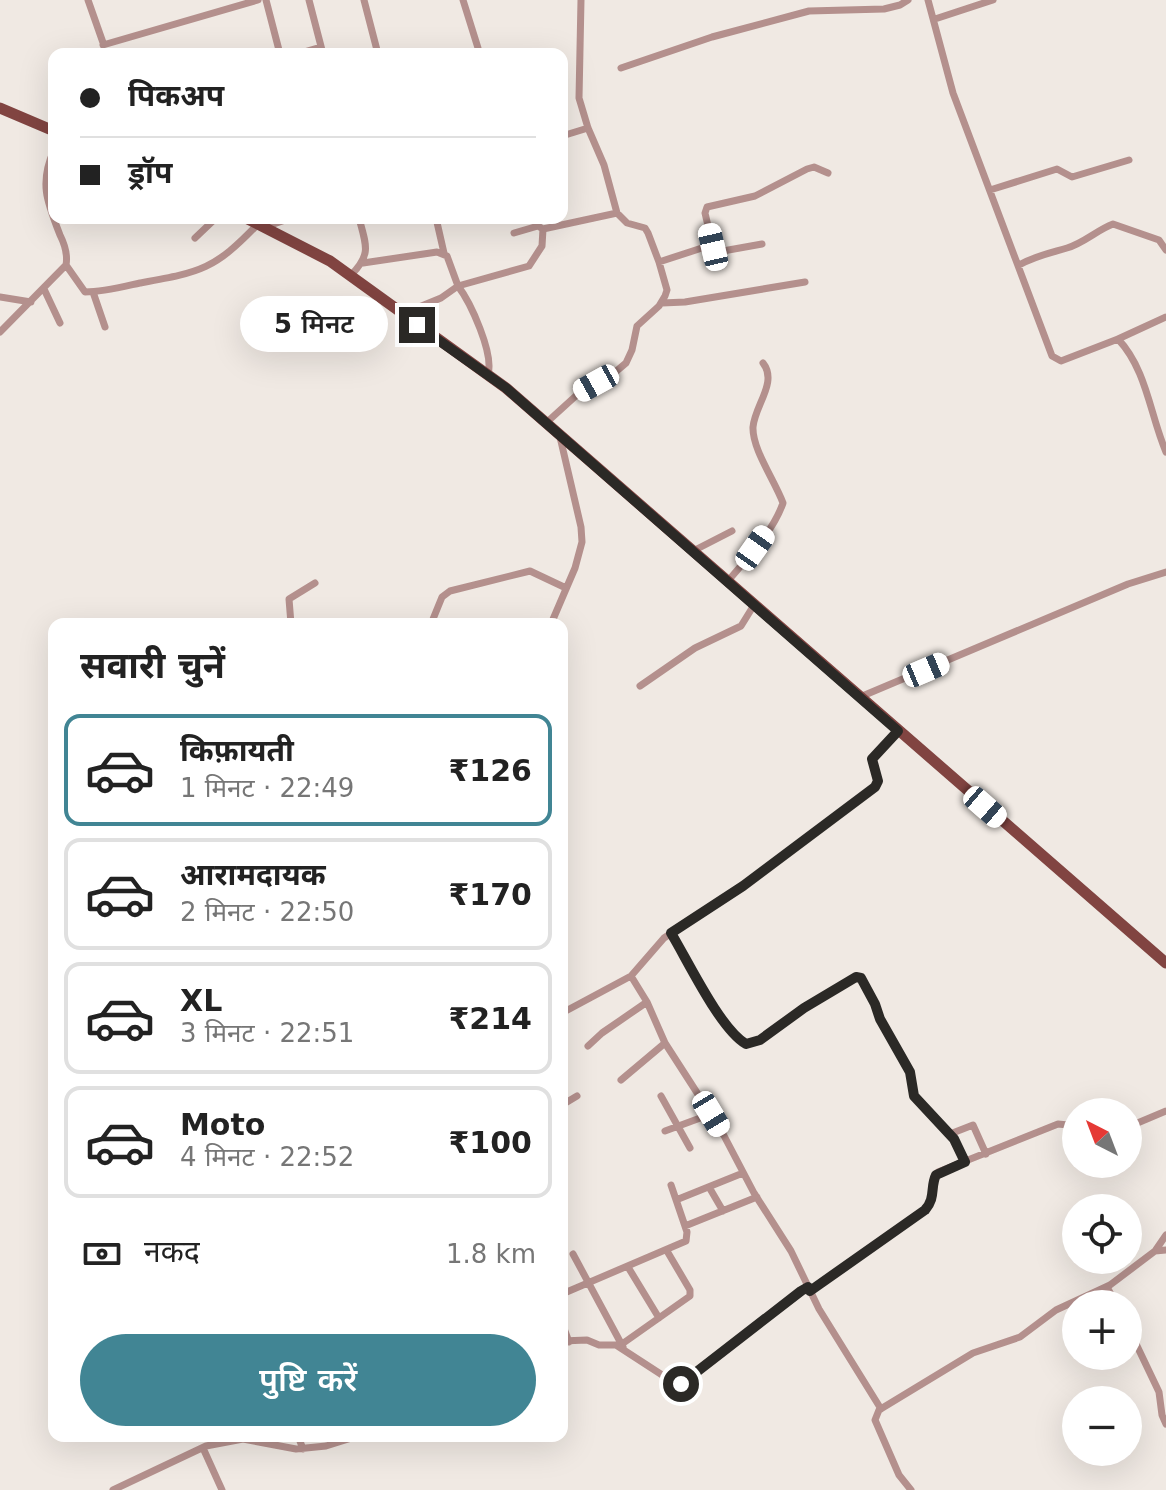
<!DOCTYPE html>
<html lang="hi">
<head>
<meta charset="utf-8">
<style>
  :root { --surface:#fff; --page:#f6f6f6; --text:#222; --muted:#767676; --line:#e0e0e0; --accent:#418594 }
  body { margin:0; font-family:"DejaVu Sans","Noto Sans Devanagari",sans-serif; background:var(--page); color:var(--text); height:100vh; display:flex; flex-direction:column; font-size:30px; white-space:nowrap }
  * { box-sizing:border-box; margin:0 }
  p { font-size:26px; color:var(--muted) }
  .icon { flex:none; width:44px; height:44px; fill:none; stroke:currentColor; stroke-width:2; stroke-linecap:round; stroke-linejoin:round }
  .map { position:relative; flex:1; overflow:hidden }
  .sheet { position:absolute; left:48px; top:618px; width:520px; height:824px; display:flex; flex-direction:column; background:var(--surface); border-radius:16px; box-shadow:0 8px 32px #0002 }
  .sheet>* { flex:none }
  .top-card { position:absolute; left:48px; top:48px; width:520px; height:176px; border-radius:16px; box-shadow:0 8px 32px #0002; display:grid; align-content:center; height:176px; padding:0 32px; background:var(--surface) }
  .needle { width:52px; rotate:318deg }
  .controls { position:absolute; left:1062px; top:1098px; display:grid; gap:16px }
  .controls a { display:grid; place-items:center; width:80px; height:80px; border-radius:50%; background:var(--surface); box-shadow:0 8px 32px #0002; font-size:40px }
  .end { position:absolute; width:36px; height:36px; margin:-18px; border:10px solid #2b2926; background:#fff; box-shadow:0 0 0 4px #fff }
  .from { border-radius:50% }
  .bubble { position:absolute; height:56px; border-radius:28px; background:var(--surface); box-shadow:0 8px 32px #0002; font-size:26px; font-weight:600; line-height:56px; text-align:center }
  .car { position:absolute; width:24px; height:48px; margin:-24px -12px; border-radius:10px; box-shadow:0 0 6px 2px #0007; background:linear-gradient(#fff 24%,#345 0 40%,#fff 0 76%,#345 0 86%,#fff 0) }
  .top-card b { display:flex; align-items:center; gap:28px; height:76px; font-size:30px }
  .top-card b+b { border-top:2px solid var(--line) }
  .top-card i { width:20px; height:20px; background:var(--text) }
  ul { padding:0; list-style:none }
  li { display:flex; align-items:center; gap:24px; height:112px; margin:0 16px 12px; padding:0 16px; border:4px solid var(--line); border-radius:16px }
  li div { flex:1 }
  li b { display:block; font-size:30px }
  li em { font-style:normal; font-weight:600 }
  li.current { border-color:var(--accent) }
  li>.icon { width:72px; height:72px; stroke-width:1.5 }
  h2 { padding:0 32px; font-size:36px; line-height:96px }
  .pay { display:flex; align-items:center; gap:20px; height:88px; padding:0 32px; font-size:30px }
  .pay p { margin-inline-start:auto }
  .cta { display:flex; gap:16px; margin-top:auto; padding:16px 32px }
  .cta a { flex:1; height:92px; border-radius:48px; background:var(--accent); color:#fff; font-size:32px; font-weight:600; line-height:92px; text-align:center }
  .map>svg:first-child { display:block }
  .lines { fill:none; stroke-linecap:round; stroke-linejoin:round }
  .minor { stroke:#b4908d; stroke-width:7 }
  .primary { stroke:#814441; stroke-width:11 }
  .route { stroke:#2b2926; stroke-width:10 }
</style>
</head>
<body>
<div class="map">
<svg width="1166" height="1490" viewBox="0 0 1166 1490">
  <rect width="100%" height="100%" fill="#f0e9e3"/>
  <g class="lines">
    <path class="minor" d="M 88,0 L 107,54
      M 266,0 L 280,54
      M 309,0 L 323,54
      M 364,0 L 378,54
      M 463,0 L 478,48
      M 928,0 L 953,93 L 1052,356 L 1061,361 L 1118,339 C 1147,370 1150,415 1166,452
      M 935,19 L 993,0
      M 103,45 L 258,0
      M 297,54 L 321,47
      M 621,68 L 712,37 L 809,11 L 884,9 L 900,5 L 908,0
      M 562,136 L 588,128
      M 990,190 L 1057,169 L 1072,177 L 1129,160
      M 436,218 L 444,253
      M 535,218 L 538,226 L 543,229 L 617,213
      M 265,227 L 291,218
      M 514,233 L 538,226
      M 195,238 L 216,218
      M 713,247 L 705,213 L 707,207 L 755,196 L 807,169 L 814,167 L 828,173
      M 659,262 L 708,246 L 723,251 L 762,244
      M 363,263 L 437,252 L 447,256 L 458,286 L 441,298 L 402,314
      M 66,265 L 85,292 C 103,292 122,287 140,283 C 201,272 214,270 258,224
      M 1019,265 C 1035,256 1050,253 1067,248 C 1084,243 1097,230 1113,224 L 1159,240 L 1166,250
      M 351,275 C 372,254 366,245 359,218
      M 44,289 L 60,323
      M 93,292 L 105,327
      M 0,297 L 31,302
      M 662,303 L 685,302 L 805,282
      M 0,332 L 66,265 C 68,254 65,245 60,235 C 47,202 39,183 54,150
      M 1118,339 L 1166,317
      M 488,374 C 494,354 471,303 458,286 L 529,266 L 542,246 L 543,229
      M 546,423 L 579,393 L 613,374 L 626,363 L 632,350 L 637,326 L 659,306 L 665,296 L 667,290 L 659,262 L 648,233 L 645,228 L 627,223 L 617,213 L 604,165 L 588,128 L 579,98 L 581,0
      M 693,551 L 732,531
      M 728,581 C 747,558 773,532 783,503 C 775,481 752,449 753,427 C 755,405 778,382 763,363
      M 291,624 L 289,599 L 315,583
      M 431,624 L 442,597 L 450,591 L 530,571 L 566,588
      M 551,624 L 575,568 L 582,542 L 581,527 L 560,437
      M 640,686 L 695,648 L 741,626 L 754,605
      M 860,697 L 1128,584 L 1166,572
      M 671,933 C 688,961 720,1028 746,1044 L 760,1040 L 804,1008 L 856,977 L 861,978 L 875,1004 L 880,1019 L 910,1072 L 914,1096 L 952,1136 L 965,1162
      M 631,976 L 647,1002 L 665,1043 L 721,1130 L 754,1193 L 791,1251 L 819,1309 L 881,1409
      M 562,1013 L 631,976 L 664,938 L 743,886 L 875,787 L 878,781 L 872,759 L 898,731
      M 588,1046 L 602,1033 L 647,1002
      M 621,1080 L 665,1043
      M 661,1096 L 690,1148
      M 562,1105 L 577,1096
      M 1128,1127 L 1166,1111
      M 665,1131 L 711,1114
      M 950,1134 L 973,1125 L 986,1154
      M 709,1187 L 723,1211
      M 676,1200 L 743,1173
      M 685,1226 L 757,1197
      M 1155,1251 L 1166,1235
      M 573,1254 L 623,1347
      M 628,1267 L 659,1318
      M 1107,1287 L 1116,1304
      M 810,1291 L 925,1210 C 936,1198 928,1184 938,1172 L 1058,1124 L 1068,1125 L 1076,1134
      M 562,1294 L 686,1241 L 687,1232 L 671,1185
      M 562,1323 L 569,1342
      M 1128,1327 L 1159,1392 L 1162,1415 L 1166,1424
      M 562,1341 L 587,1340 L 599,1345 L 616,1345 L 676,1384 L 681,1384 L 808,1287
      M 622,1344 L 690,1296 L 690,1290 L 667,1251
      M 298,1436 L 303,1449
      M 203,1448 L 222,1490
      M 113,1490 L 206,1446 L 243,1439 L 296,1449 L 326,1446 L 358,1436
      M 911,1490 L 899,1475 L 875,1420 L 879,1410 L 973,1353 L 1020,1337 L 1056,1310 L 1110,1285 L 1155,1251 L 1166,1250"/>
    <path class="primary" d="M 0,108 L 54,131
      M 246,218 L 330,261 L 506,388 L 1166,963"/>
  </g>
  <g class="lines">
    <path class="route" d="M 417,325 L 506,388 L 898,731 L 872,759 L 878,781 L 875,787 L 743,886 L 671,933 C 688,961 720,1029 746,1044 L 760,1040 L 804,1008 L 856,977 L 861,978 L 875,1004 L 880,1019 L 910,1072 L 914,1096 L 954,1139 L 965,1162 L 936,1175 C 930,1187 936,1198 925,1210 L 810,1291 L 808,1287 L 801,1291 L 681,1384"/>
  </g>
</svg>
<div class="controls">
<a><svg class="needle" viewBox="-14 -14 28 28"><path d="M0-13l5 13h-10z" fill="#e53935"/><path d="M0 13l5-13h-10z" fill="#767676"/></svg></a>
<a><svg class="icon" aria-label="locate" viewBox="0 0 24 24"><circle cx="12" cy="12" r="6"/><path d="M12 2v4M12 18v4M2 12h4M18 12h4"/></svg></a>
<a>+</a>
<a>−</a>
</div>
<i class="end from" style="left:681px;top:1384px"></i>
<i class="end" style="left:417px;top:325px"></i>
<div class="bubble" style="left:240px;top:296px;width:148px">5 मिनट</div>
<i class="car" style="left:713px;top:247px;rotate:347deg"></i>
<i class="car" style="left:596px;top:383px;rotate:241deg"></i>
<i class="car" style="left:755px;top:548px;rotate:35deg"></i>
<i class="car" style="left:926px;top:670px;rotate:67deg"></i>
<i class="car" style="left:985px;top:807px;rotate:131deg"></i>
<i class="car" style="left:711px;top:1114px;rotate:149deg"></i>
<div class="top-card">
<b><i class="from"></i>पिकअप</b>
<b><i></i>ड्रॉप</b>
</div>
<section class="sheet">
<h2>सवारी चुनें</h2>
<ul>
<li class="current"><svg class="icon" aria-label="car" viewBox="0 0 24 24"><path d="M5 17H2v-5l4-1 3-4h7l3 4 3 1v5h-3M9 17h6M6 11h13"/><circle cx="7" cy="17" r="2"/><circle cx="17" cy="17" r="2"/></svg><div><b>किफ़ायती</b><p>1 मिनट · 22:49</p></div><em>₹126</em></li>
<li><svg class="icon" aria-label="car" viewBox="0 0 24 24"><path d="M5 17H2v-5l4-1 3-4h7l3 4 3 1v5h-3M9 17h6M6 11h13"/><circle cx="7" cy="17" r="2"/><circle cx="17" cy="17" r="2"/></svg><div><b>आरामदायक</b><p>2 मिनट · 22:50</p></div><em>₹170</em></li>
<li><svg class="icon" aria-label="car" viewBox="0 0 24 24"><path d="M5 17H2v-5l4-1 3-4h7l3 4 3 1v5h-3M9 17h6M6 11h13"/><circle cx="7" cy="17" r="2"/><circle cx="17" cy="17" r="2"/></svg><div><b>XL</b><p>3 मिनट · 22:51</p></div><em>₹214</em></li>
<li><svg class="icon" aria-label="car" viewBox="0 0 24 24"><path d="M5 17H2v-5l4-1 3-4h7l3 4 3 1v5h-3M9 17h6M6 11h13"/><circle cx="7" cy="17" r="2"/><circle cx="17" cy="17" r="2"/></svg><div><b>Moto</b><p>4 मिनट · 22:52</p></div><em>₹100</em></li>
</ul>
<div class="pay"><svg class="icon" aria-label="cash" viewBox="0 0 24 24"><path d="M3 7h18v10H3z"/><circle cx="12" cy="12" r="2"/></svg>नकद<p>1.8 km</p></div>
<div class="cta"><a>पुष्टि करें</a></div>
</section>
</div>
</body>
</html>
